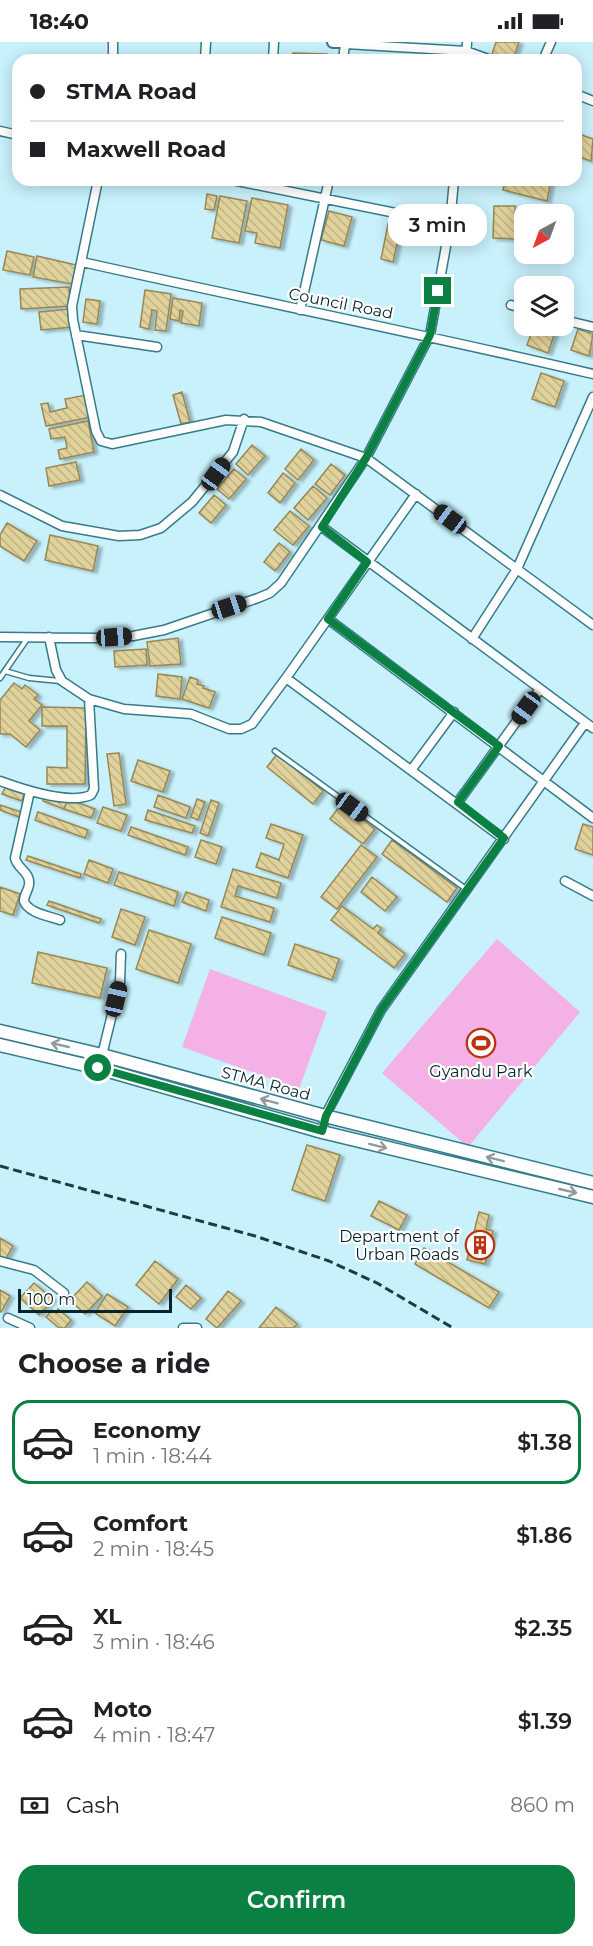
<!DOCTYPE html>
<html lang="en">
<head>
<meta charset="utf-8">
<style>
  :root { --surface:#fff; --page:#f2f2f2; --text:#202124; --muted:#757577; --line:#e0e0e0; --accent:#0b8043 }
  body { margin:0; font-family:Montserrat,sans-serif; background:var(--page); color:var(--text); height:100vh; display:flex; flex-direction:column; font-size:22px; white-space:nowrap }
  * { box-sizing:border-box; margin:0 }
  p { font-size:20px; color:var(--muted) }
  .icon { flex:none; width:33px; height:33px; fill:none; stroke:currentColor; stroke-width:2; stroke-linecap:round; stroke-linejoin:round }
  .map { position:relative; height:1286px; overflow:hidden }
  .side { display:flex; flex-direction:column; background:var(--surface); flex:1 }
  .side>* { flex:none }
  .top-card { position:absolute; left:12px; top:12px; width:570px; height:132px; border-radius:18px; box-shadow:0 3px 15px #0003; display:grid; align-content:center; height:132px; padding:0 18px; background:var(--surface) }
  .needle { width:39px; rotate:221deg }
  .buttons { position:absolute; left:514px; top:162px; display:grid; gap:12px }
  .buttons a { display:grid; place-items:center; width:60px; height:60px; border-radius:12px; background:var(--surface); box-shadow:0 3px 15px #0003; font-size:30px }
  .scale { position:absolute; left:18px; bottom:15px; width:154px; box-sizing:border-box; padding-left:6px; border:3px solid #06242a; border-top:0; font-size:16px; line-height:21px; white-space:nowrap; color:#06242a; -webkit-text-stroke:4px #fff; paint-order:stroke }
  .end { position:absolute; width:27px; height:27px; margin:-14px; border:8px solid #0b8043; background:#fff; box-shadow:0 0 0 3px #fff }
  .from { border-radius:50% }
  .bubble { position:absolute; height:42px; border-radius:18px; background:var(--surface); box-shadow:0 3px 15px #0003; font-size:20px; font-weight:600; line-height:42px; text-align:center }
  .car { position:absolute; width:18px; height:36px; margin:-18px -9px; border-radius:8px; box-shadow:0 0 4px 2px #0007; background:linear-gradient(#222 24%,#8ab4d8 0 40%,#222 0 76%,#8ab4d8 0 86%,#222 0) }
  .top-card b { display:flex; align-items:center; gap:21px; height:57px; font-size:22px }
  .top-card b+b { border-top:2px solid var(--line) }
  .top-card i { width:15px; height:15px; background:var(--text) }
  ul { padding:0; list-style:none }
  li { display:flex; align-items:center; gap:18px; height:84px; margin:0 12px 9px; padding:0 6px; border:3px solid transparent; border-radius:18px }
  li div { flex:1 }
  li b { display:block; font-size:22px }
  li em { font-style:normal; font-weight:600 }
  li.selected { border-color:var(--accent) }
  li>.icon { width:54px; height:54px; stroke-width:1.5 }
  h2 { padding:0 18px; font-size:27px; line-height:72px }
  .pay { display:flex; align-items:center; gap:15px; height:66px; padding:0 18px; font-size:22px }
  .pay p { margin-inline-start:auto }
  .cta { display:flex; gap:12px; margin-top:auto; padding:12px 18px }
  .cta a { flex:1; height:69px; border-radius:18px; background:var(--accent); color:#fff; font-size:24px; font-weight:600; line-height:69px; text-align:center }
  .status { display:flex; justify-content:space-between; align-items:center; height:42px; padding:0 30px; background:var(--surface); direction:ltr }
  .status svg { height:16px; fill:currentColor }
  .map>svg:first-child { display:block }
  .grass { fill:#f3b1e5 }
  .building { fill:url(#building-back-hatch); stroke:#978854; stroke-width:1.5; filter:url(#shadow) }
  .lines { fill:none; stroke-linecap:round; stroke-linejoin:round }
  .service-casing { stroke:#357b8b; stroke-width:7 }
  .minor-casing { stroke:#357b8b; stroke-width:11 }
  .tertiary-casing { stroke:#357b8b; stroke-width:14 }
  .secondary-casing { stroke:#357b8b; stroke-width:15 }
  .service { stroke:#fff; stroke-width:4 }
  .minor { stroke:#fff; stroke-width:8 }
  .tertiary { stroke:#fff; stroke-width:10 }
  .secondary { stroke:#fff; stroke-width:12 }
  .rail { stroke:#1d3c42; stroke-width:3; stroke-dasharray:9 4.5; stroke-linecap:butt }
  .oneway { stroke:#8f9c9f }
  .route { stroke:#0b8043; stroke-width:8 }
  .labels { text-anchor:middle; stroke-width:4.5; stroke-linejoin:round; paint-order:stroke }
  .street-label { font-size:16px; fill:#06242a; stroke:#fff }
  .poi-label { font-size:16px; fill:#06242a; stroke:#fff }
</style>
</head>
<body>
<div class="status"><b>18:40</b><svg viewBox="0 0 49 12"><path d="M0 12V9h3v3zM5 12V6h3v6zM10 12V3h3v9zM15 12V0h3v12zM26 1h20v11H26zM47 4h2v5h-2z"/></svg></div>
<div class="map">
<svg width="593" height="1286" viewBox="0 0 593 1286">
  <defs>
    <pattern id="building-back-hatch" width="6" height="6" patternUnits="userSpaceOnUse" patternTransform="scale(1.5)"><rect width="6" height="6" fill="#e1d19a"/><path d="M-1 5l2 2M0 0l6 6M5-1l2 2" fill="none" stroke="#c0b385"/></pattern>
    <filter id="shadow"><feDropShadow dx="4" dy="2" stdDeviation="1.5" flood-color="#0004"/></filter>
  </defs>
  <rect width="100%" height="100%" fill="#c8f1fb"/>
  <path class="grass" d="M 497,897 L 580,970 L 468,1105 L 382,1031 Z
    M 210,927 L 327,970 L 299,1047 L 182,1005 Z"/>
  <path class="building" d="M 496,0 L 519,0 L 513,18 L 492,12 Z
    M 293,11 L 327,12 L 333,18 L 287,18 Z
    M 576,91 L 593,97 L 591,119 L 576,114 Z
    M 505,138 L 551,138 L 547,159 L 503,148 Z
    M 207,152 L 217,154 L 214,168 L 205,167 Z
    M 220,154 L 247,159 L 239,201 L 212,196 Z
    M 252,156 L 288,163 L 280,206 L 255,201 L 257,191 L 245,189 Z
    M 494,164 L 515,164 L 515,197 L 493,196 Z
    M 329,169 L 352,175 L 344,204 L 321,198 Z
    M 388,182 L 401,184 L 393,220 L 381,217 Z
    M 7,209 L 34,215 L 30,233 L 3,228 Z
    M 37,214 L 76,223 L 72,242 L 33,235 Z
    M 69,245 L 70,264 L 21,267 L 20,247 Z
    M 145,248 L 171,252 L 166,289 L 155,288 L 157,269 L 152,268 L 149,287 L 140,285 Z
    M 173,256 L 202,261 L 199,284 L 181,281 L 183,269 L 180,268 L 179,279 L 170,277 Z
    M 86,257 L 100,259 L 97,282 L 83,280 Z
    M 70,267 L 72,285 L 41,288 L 39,270 Z
    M 534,284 L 557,284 L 548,311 L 527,303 Z
    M 578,287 L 593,292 L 589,314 L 571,308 Z
    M 541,331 L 564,339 L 555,365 L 532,357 Z
    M 182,350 L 190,380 L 181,382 L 173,353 Z
    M 86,353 L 91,375 L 46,384 L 41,362 L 48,361 L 50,370 L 67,366 L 65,357 Z
    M 88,379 L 94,410 L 60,417 L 58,408 L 67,406 L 65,395 L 51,397 L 49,387 Z
    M 252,403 L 265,414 L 248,433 L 236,422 Z
    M 301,407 L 314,418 L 298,438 L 285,427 Z
    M 76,420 L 80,438 L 49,444 L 46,426 Z
    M 331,422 L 345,433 L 330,453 L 315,442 Z
    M 234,427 L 246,437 L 229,457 L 217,447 Z
    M 283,431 L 295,441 L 280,461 L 268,451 Z
    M 313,444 L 327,456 L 308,478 L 294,466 Z
    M 214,453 L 226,463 L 211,481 L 199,471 Z
    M 290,469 L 309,484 L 293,503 L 274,488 Z
    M 7,481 L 37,499 L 24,519 L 0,504 L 0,493 Z
    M 50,493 L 98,504 L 93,529 L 45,518 Z
    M 279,501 L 290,510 L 275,529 L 264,520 Z
    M 178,596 L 181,622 L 150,624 L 147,600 Z
    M 146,607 L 147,623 L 115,625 L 114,609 Z
    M 158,632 L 182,635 L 180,657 L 156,654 Z
    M 190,635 L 198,638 L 197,642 L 204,644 L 203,646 L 215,650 L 209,666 L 182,657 Z
    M 14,641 L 22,647 L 25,643 L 38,653 L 34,657 L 42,663 L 29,679 L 40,688 L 26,705 L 10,692 L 0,692 L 0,658 Z
    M 42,665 L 86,666 L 85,742 L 47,742 L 47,725 L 67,726 L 67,684 L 42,684 Z
    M 119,711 L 126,762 L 114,764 L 107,712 Z
    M 277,712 L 323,749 L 313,762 L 267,725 Z
    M 138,718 L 170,729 L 163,750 L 131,739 Z
    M 5,746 L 24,752 L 22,759 L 2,752 Z
    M 45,752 L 67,760 L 64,767 L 43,759 Z
    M 158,753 L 190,765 L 186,776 L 154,765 Z
    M 68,757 L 95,767 L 91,776 L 64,767 Z
    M 197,757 L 205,760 L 198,778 L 191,775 Z
    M 211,758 L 219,761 L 208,794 L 200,791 Z
    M 342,761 L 375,787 L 363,802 L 330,777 Z
    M 0,763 L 21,770 L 19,775 L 0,768 Z
    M 103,765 L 127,773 L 121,789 L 97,781 Z
    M 148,768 L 195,784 L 192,791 L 145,778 Z
    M 38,770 L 88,788 L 85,796 L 35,778 Z
    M 271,782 L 303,793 L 288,836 L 256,825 L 261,811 L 279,818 L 284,802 L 266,796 Z
    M 583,782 L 593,785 L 593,813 L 575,807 Z
    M 131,785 L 188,805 L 185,813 L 128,793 Z
    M 201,798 L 222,805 L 216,822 L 195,815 Z
    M 392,798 L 457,846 L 447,860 L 382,812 Z
    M 361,803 L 377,815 L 337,867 L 321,855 Z
    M 28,814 L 81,832 L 80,836 L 26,818 Z
    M 89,818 L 113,827 L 108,841 L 84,832 Z
    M 233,827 L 281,841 L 277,856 L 238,844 L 235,854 L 274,866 L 270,880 L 221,865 Z
    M 119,830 L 178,850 L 174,864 L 114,843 Z
    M 372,835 L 397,855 L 385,869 L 361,850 Z
    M 0,845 L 20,852 L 13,873 L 0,869 Z
    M 186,850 L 209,858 L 206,869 L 182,860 Z
    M 49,859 L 101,877 L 99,881 L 47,863 Z
    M 342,864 L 373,887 L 377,883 L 381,886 L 378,891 L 405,912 L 394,926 L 331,878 Z
    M 121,867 L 145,875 L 135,903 L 112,895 Z
    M 222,875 L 271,891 L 264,913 L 215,896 Z
    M 149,888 L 191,902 L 178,941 L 136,927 Z
    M 295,902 L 339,917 L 332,938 L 288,923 Z
    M 38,910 L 107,926 L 100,956 L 32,941 Z
    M 307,1103 L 340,1113 L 325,1159 L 292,1148 Z
    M 379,1159 L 407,1173 L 399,1188 L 371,1174 Z
    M 479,1170 L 489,1173 L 486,1187 L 493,1189 L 485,1222 L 467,1218 Z
    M 0,1196 L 13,1204 L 5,1218 L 0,1215 Z
    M 424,1206 L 499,1250 L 489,1266 L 415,1222 Z
    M 155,1219 L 178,1237 L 159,1262 L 136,1243 Z
    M 87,1240 L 102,1254 L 85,1272 L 70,1258 Z
    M 34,1241 L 53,1257 L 39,1273 L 20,1256 Z
    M 186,1243 L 201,1256 L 191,1267 L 176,1255 Z
    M 0,1248 L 10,1254 L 1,1270 L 0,1269 Z
    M 228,1249 L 241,1259 L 217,1286 L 206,1277 Z
    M 107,1252 L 128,1265 L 115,1284 L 95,1271 Z
    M 276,1265 L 297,1282 L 294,1286 L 259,1286 Z
    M 58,1267 L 71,1278 L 65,1286 L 59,1286 L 46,1275 L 52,1268 L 56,1271 Z"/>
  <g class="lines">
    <g class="service-casing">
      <path id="service" d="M 5,629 L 29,636 L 60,639
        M 0,636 L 27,597
        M 275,709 L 466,847"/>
    </g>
    <g class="minor-casing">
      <path id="minor" d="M 113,18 L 113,0
        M 205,18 L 206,0
        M 273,18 L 274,0
        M 343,18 L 345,2 L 466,9 L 491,18
        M 466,18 L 467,0
        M 543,18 L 551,0
        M 576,52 L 593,59
        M 0,89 L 18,93
        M 98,138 L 72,264 L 73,278 L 96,389 L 101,399 L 112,402 L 226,378 L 261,380 L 366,416 L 593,583
        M 232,138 L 450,182
        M 82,220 C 252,258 423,292 593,332
        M 511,263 L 525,267
        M 300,268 L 329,138
        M 564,278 L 593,285
        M 76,293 L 157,305
        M 0,453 L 62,484 L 119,494 L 140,493 L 161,486 L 192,460 L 233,410 L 244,377
        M 322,485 L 593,686
        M 328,577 L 593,776
        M 0,595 L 96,596 L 133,594 L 164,588 L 258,556 L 270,551 L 281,541 L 366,416 L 430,293 L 450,182 L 454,138
        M 49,595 L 56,628 L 62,639 L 89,657 L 124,667 L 191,672 L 229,687 L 241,687 L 252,682 L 286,636 L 416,452
        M 472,597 L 517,527 L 593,355
        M 286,636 L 504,797
        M 412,727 L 454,670
        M 0,739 C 22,747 68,763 91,753 L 94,747 L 89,657
        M 30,749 L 15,816 C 17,827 31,830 29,843 C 28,849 24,853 24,859 C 28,871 49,874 60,878
        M 458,760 L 540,647
        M 565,839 L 593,854
        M 102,1013 L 120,940 L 121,912
        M 322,1090 L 325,1074 L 381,968 L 585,681
        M 0,1219 L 34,1228 L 64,1251
        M 8,1276 L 30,1286
        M 183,1286 L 197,1286"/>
    </g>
    <g class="tertiary-casing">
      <path id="tertiary" d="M 333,0 L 345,0"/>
    </g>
    <g class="secondary-casing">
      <path id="secondary" d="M 0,989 L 102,1013 L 325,1074 L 593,1141
        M 0,1003 L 98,1026 L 322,1090 L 593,1155"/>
    </g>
    <use href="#service" class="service"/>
    <use href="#minor" class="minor"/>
    <use href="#tertiary" class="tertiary"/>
    <use href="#secondary" class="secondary"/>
    <path class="rail" d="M 0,1124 L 255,1194 L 329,1219 L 377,1241 L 453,1286"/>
  </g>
  <defs><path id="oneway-shaft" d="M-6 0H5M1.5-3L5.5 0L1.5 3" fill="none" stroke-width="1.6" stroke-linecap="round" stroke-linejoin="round" transform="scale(1.5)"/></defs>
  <g class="oneway">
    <use href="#oneway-shaft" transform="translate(60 1003) rotate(-167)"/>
    <use href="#oneway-shaft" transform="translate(269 1059) rotate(-165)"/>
    <use href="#oneway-shaft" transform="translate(378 1104) rotate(14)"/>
    <use href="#oneway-shaft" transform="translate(495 1117) rotate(-166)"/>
    <use href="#oneway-shaft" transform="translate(568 1149) rotate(13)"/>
  </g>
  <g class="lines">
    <path class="route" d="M 98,1026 L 322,1089 L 326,1074 L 381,968 L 504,796 L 458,760 L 499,704 L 328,577 L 367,520 L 322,485 L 366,416 L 430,293 L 438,249"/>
  </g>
  <defs>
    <g id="stadium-ring" transform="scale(1.5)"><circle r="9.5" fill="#fff" stroke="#bc320e" stroke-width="1.5"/><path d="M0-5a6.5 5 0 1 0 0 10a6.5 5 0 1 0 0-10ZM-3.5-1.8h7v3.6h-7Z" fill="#bc320e"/></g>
    <g id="building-ring" transform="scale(1.5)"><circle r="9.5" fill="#fff" stroke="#bc320e" stroke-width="1.5"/><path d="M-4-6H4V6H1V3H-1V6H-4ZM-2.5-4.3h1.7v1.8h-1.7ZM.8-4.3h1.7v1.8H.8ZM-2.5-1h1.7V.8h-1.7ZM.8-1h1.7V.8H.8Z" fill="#bc320e"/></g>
  </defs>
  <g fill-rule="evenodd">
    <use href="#stadium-ring" x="481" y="1001"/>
    <use href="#building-ring" x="480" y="1203"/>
  </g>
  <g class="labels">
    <g class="street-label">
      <text transform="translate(341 261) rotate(11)" y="6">Council Road</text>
      <text transform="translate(266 1041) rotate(15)" y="6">STMA Road</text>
    </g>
    <g class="poi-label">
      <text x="481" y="1035">Gyandu Park</text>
      <text x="459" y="1200" text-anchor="end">Department of<tspan x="459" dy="18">Urban Roads</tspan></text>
    </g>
  </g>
</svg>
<div class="buttons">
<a><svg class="needle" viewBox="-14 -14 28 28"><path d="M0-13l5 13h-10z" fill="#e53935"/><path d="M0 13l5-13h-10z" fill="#757577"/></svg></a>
<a><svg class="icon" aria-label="layers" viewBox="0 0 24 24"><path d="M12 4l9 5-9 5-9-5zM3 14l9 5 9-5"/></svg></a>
</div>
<div class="scale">100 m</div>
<i class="end from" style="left:98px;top:1026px"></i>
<i class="end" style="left:438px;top:249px"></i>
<div class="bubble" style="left:388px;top:162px;width:99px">3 min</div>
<i class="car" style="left:216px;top:432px;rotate:36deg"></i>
<i class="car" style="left:450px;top:477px;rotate:307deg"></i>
<i class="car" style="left:229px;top:565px;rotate:72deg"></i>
<i class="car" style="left:114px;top:595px;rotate:86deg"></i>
<i class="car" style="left:526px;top:666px;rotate:216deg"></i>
<i class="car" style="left:352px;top:765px;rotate:126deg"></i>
<i class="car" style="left:116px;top:957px;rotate:13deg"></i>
<div class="top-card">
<b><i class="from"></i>STMA Road</b>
<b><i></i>Maxwell Road</b>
</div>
</div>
<section class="side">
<h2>Choose a ride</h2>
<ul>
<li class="selected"><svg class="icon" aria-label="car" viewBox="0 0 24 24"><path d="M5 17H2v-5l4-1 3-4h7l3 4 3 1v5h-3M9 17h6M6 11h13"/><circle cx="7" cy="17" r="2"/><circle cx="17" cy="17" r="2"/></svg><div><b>Economy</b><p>1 min · 18:44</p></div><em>$1.38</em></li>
<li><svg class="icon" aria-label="car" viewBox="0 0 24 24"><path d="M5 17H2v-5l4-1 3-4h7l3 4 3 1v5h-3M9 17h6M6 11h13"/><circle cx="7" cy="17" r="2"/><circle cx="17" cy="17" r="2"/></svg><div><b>Comfort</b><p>2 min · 18:45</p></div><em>$1.86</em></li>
<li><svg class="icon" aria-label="car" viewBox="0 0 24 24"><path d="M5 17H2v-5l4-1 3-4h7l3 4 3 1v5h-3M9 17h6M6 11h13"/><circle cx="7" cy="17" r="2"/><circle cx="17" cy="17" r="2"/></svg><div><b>XL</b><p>3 min · 18:46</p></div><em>$2.35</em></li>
<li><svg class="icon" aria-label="car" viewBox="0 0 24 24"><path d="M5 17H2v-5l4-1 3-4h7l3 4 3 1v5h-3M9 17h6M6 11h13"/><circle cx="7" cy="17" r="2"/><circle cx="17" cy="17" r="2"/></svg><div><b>Moto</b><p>4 min · 18:47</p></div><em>$1.39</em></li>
</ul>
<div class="pay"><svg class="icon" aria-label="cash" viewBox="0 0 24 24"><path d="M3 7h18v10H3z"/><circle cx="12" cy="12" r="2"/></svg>Cash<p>860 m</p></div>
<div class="cta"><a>Confirm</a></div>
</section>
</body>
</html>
